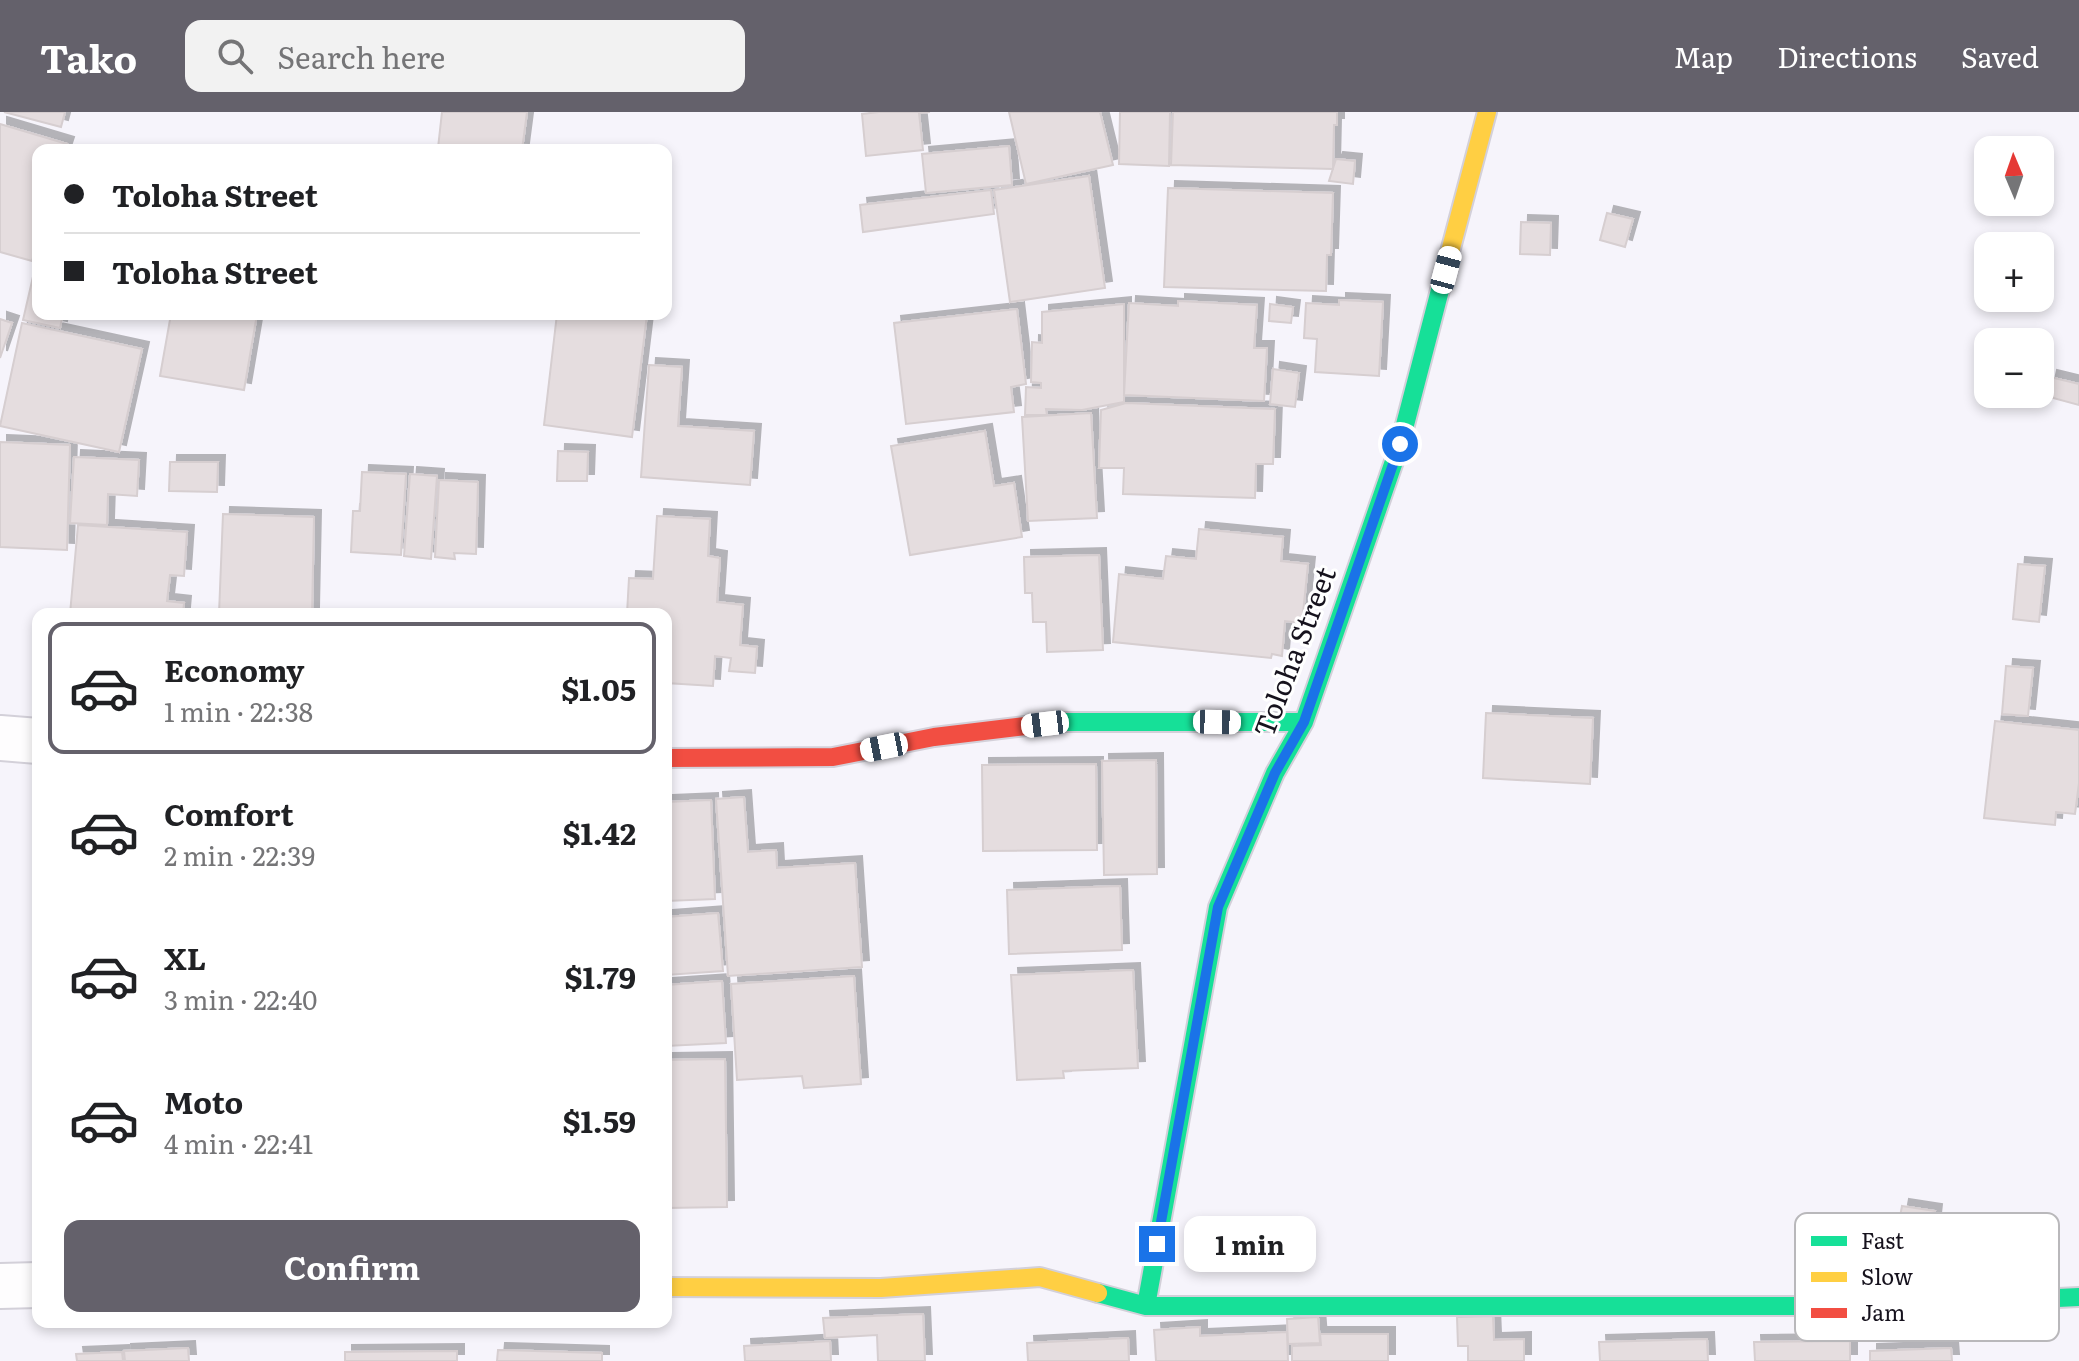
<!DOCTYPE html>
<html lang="en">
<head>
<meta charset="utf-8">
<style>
  :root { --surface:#fff; --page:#f2f2f2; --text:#202124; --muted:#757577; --line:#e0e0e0; --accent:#64616b }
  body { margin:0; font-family:Literata,serif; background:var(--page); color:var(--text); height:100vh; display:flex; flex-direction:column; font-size:30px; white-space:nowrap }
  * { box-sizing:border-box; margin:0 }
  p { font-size:26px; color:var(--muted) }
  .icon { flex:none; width:44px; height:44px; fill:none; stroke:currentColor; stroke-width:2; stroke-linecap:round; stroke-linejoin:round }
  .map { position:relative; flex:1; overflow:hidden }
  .details { position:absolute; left:32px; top:496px; width:640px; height:720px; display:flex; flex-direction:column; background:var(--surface); border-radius:16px; box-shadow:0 4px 12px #0003 }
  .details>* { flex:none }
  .guide { position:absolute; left:32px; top:32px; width:640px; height:176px; border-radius:16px; box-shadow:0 4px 12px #0003; display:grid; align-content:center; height:176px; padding:0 32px; background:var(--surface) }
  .needle { width:52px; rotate:358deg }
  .buttons { position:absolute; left:1974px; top:24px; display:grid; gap:16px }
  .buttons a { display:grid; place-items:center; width:80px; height:80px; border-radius:16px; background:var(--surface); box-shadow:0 4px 12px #0003; font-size:40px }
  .end { position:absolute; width:36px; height:36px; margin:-18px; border:10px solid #1a73e8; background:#fff; box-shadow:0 0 0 4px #fff }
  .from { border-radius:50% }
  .bubble { position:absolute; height:56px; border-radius:16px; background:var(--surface); box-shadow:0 4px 12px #0003; font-size:26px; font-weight:700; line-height:56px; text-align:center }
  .car { position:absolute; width:24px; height:48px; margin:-24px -12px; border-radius:10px; box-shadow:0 0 6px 2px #0007; background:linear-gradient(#fff 24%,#345 0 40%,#fff 0 76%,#345 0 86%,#fff 0) }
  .guide b { display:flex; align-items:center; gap:28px; height:76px; font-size:30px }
  .guide b+b { border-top:2px solid var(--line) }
  .guide i { width:20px; height:20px; background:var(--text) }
  ul { padding:14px 0 0; list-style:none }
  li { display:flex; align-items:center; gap:24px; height:132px; margin:0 16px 12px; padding:0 16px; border:4px solid transparent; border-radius:16px }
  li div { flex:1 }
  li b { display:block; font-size:30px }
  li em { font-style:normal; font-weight:700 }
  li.on { border-color:var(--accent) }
  li>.icon { width:72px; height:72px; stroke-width:1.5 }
  .button { display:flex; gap:16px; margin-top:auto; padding:16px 32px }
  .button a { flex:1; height:92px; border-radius:16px; background:var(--accent); color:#fff; font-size:32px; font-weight:700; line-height:92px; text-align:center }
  header { display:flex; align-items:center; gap:48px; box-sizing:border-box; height:112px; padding:0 40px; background:var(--accent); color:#fff }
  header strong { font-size:38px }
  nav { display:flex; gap:44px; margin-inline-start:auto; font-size:28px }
  .search { width:560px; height:72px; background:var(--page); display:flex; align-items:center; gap:20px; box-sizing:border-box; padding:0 28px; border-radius:16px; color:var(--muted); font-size:30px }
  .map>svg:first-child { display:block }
  .building { fill:#e5dddf; stroke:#d6ced0; stroke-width:2; filter:url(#shadow) }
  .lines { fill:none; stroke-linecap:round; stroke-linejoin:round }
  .street-casing { stroke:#d3d0d9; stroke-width:48 }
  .fast-casing { stroke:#d3d0d9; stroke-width:22 }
  .slow-casing { stroke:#d3d0d9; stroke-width:22 }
  .jam-casing { stroke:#d3d0d9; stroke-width:22 }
  .street { stroke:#fefdfe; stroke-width:44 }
  .fast { stroke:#16e098; stroke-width:18 }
  .slow { stroke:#ffcf43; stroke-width:18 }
  .jam { stroke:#f24e42; stroke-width:18 }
  .route { stroke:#1a73e8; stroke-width:10 }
  .labels { text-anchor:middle; stroke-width:6; stroke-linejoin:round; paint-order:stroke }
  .street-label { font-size:28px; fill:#16121d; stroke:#fff }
  .key { fill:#fff; stroke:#b9b8bb; stroke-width:2 }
  .key-label { font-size:22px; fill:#16121d }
</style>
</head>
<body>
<header>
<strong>Tako</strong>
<div class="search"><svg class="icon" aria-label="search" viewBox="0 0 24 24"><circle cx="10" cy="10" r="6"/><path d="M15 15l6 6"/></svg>Search here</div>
<nav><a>Map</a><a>Directions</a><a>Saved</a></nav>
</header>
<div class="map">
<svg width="2079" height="1249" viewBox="0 0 2079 1249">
  <defs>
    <filter id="shadow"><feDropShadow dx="7" dy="-7" stdDeviation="0" flood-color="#0004"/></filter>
  </defs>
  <rect width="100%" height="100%" fill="#f6f4fb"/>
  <path class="building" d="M 4,0 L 65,0 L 61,15 Z
    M 442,0 L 527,0 L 522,38 L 438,36 Z
    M 879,0 L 930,0 L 919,1 L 923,38 L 866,44 L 862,2 Z
    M 1009,0 L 1100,0 L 1113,53 L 1026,72 Z
    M 1120,0 L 1170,0 L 1169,54 L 1119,52 Z
    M 1173,0 L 1337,0 L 1337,13 L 1334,13 L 1333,57 L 1171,53 Z
    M 0,12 L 67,32 L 65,38 L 38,38 L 38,129 L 32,149 L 0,140 Z
    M 1009,34 L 1012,73 L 926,81 L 922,42 Z
    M 1336,47 L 1355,49 L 1353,72 L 1329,69 Z
    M 1089,64 L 1105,176 L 1010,190 L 994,78 Z
    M 1168,76 L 1333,81 L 1331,143 L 1327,143 L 1326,179 L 1164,175 Z
    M 991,78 L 994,102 L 863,120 L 860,93 Z
    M 1607,101 L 1633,107 L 1625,135 L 1600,128 Z
    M 1521,110 L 1551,111 L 1550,143 L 1520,142 Z
    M 38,143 L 38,202 L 63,202 L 60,216 L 23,208 Z
    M 1339,188 L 1383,190 L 1379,264 L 1315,260 L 1317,227 L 1304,226 L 1306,191 L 1339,193 Z
    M 1178,189 L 1257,193 L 1254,236 L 1267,236 L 1264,289 L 1124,283 L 1129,191 L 1178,194 Z
    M 1124,192 L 1124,290 L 1082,298 L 1046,297 L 1047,303 L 1025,303 L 1026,275 L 1041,276 L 1041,271 L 1031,270 L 1032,230 L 1042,231 L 1042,200 Z
    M 1270,192 L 1293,195 L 1291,211 L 1269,209 Z
    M 1017,197 L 1026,272 L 1011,275 L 1014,300 L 906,312 L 894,211 Z
    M 171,202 L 257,202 L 244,278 L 160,264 Z
    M 557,202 L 647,202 L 632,325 L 544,313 Z
    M 0,207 L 12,211 L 0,246 Z
    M 22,211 L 142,237 L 119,340 L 0,314 Z
    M 649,253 L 682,255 L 678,314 L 754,319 L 750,373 L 641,365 Z
    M 1273,257 L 1299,261 L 1295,295 L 1270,292 Z
    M 2050,265 L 2079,272 L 2079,293 L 2046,284 Z
    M 1126,291 L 1275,297 L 1273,352 L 1256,352 L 1255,386 L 1123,382 L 1124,356 L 1099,356 L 1101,298 Z
    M 1091,301 L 1097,406 L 1028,409 L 1022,305 Z
    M 985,319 L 994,374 L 1014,371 L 1022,425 L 910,443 L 891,334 Z
    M 0,330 L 70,333 L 67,438 L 0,435 Z
    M 558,339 L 588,340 L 587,369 L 557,369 Z
    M 74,345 L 139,348 L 137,384 L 108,382 L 107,413 L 70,411 Z
    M 170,350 L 218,350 L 217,380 L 169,379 Z
    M 362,360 L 406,362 L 401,443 L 351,440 L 353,399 L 360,399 Z
    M 410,362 L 437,364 L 431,447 L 404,444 Z
    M 439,368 L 478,370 L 476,442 L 454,441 L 455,447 L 435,445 Z
    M 223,402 L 314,405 L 312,502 L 219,502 Z
    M 657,404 L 710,407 L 708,444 L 720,446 L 717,490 L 743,493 L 740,533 L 757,535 L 755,561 L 729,559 L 731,546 L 715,544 L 713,574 L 666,571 L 666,502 L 627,502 L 629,466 L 653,467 Z
    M 78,413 L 187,420 L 184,464 L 170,463 L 167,489 L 184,491 L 183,502 L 70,502 Z
    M 1199,417 L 1283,425 L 1281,449 L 1308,452 L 1302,511 L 1285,509 L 1282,544 L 1272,542 L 1271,546 L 1113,530 L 1119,462 L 1163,467 L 1166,444 L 1196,447 Z
    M 1099,443 L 1103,538 L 1047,540 L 1046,510 L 1033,510 L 1032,481 L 1025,481 L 1024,445 Z
    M 2018,452 L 2045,454 L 2039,510 L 2013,507 Z
    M 2006,554 L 2033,556 L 2028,604 L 2002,602 Z
    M 1486,601 L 1593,606 L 1590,672 L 1483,666 Z
    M 1995,609 L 2079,618 L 2079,671 L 2075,702 L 2056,700 L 2055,713 L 1984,706 Z
    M 1156,648 L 1157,762 L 1104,763 L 1102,649 Z
    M 1096,652 L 1097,738 L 983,739 L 982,653 Z
    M 744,685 L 748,740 L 776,738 L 777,756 L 855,751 L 862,855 L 728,864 L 716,687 Z
    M 711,688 L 715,787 L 666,789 L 666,690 Z
    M 1120,774 L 1122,838 L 1009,842 L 1007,778 Z
    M 718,801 L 723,859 L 666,863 L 666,805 Z
    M 1133,858 L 1138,956 L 1063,959 L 1064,966 L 1017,968 L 1011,863 Z
    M 854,864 L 861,972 L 804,976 L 802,964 L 737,968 L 731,872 Z
    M 722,869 L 726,931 L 666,934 L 666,873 Z
    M 725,947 L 727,1095 L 666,1096 L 666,948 Z
    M 1902,1094 L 1935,1099 L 1932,1126 L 1897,1121 Z
    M 923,1202 L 925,1249 L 878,1249 L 877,1223 L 825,1226 L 823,1206 Z
    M 1493,1204 L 1494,1228 L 1524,1227 L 1524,1249 L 1468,1249 L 1468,1234 L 1458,1234 L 1457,1205 Z
    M 1318,1205 L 1320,1231 L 1288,1232 L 1287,1207 Z
    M 1200,1215 L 1200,1224 L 1287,1220 L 1288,1249 L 1156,1249 L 1154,1218 Z
    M 1320,1222 L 1388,1222 L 1388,1249 L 1292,1249 L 1292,1234 L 1321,1233 Z
    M 1128,1226 L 1129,1249 L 1028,1249 L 1027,1231 Z
    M 1707,1227 L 1708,1249 L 1600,1249 L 1599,1230 Z
    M 830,1229 L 831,1249 L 745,1249 L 744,1234 Z
    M 1850,1229 L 1850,1249 L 1755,1249 L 1754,1230 Z
    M 188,1236 L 189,1249 L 125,1249 L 124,1239 Z
    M 1951,1236 L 1952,1249 L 1870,1249 L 1870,1239 Z
    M 498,1238 L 602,1241 L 602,1249 L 497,1249 Z
    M 457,1239 L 457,1249 L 345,1249 L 345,1240 Z
    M 122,1240 L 123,1249 L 77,1249 L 76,1242 Z"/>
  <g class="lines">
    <g class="street-casing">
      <path id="street" d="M 0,626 L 38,629
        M 0,1174 L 38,1173"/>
    </g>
    <g class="fast-casing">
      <path id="fast" d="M 1059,610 L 1304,610
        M 1098,1181 L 1146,1194 L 1896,1194 L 2079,1185
        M 1146,1194 L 1218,795 L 1275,661 L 1304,610 L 1400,332 L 1446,155"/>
    </g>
    <g class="slow-casing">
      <path id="slow" d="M 1446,155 L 1487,0
        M 666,1175 L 881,1176 L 1040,1165 L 1098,1181"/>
    </g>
    <g class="jam-casing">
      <path id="jam" d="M 666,646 L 833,645 L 934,625 L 1059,610"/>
    </g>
    <use href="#street" class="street"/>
    <use href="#fast" class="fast"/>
    <use href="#slow" class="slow"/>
    <use href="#jam" class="jam"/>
  </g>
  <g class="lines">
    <path class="route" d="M 1157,1132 L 1218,795 L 1275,661 L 1304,610 L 1400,332"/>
  </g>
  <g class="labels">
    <g class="street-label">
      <text transform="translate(1295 540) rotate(-69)" y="10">Toloha Street</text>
    </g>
  </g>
  <rect x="1795" y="1101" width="264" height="128" rx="12" class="key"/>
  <rect x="1811" y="1124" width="36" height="10" fill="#16e098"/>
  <rect x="1811" y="1160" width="36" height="10" fill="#ffcf43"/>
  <rect x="1811" y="1196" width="36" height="10" fill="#f24e42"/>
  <g class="key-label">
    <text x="1861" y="1137">Fast</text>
    <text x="1861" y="1173">Slow</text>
    <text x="1861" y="1209">Jam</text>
  </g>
</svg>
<div class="buttons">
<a><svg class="needle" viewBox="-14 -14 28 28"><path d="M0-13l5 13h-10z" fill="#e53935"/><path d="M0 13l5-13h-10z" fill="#757577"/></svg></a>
<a>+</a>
<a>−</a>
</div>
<i class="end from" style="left:1400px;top:332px"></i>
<i class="end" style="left:1157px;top:1132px"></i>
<div class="bubble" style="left:1184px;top:1104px;width:132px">1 min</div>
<i class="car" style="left:1446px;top:158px;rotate:15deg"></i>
<i class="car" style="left:1217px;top:610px;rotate:91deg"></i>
<i class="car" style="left:1045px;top:612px;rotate:263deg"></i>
<i class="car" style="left:884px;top:635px;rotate:259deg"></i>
<div class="guide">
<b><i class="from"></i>Toloha Street</b>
<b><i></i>Toloha Street</b>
</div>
<section class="details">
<ul>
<li class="on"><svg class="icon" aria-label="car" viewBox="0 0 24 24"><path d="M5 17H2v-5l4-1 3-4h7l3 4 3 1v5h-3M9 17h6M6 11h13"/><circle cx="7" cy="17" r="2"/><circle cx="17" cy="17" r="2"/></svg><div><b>Economy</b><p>1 min · 22:38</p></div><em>$1.05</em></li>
<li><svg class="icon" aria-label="car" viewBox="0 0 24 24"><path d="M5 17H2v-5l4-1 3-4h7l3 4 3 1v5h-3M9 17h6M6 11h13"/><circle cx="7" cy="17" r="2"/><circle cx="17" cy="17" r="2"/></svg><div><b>Comfort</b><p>2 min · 22:39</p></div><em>$1.42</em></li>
<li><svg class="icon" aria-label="car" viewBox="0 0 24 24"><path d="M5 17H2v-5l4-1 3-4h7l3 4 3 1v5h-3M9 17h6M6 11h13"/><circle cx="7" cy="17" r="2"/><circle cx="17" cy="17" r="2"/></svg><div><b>XL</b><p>3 min · 22:40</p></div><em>$1.79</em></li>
<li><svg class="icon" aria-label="car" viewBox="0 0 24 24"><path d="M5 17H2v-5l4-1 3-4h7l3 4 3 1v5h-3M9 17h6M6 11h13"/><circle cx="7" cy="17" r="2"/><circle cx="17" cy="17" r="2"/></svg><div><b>Moto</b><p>4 min · 22:41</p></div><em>$1.59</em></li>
</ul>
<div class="button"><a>Confirm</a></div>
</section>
</div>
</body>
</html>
